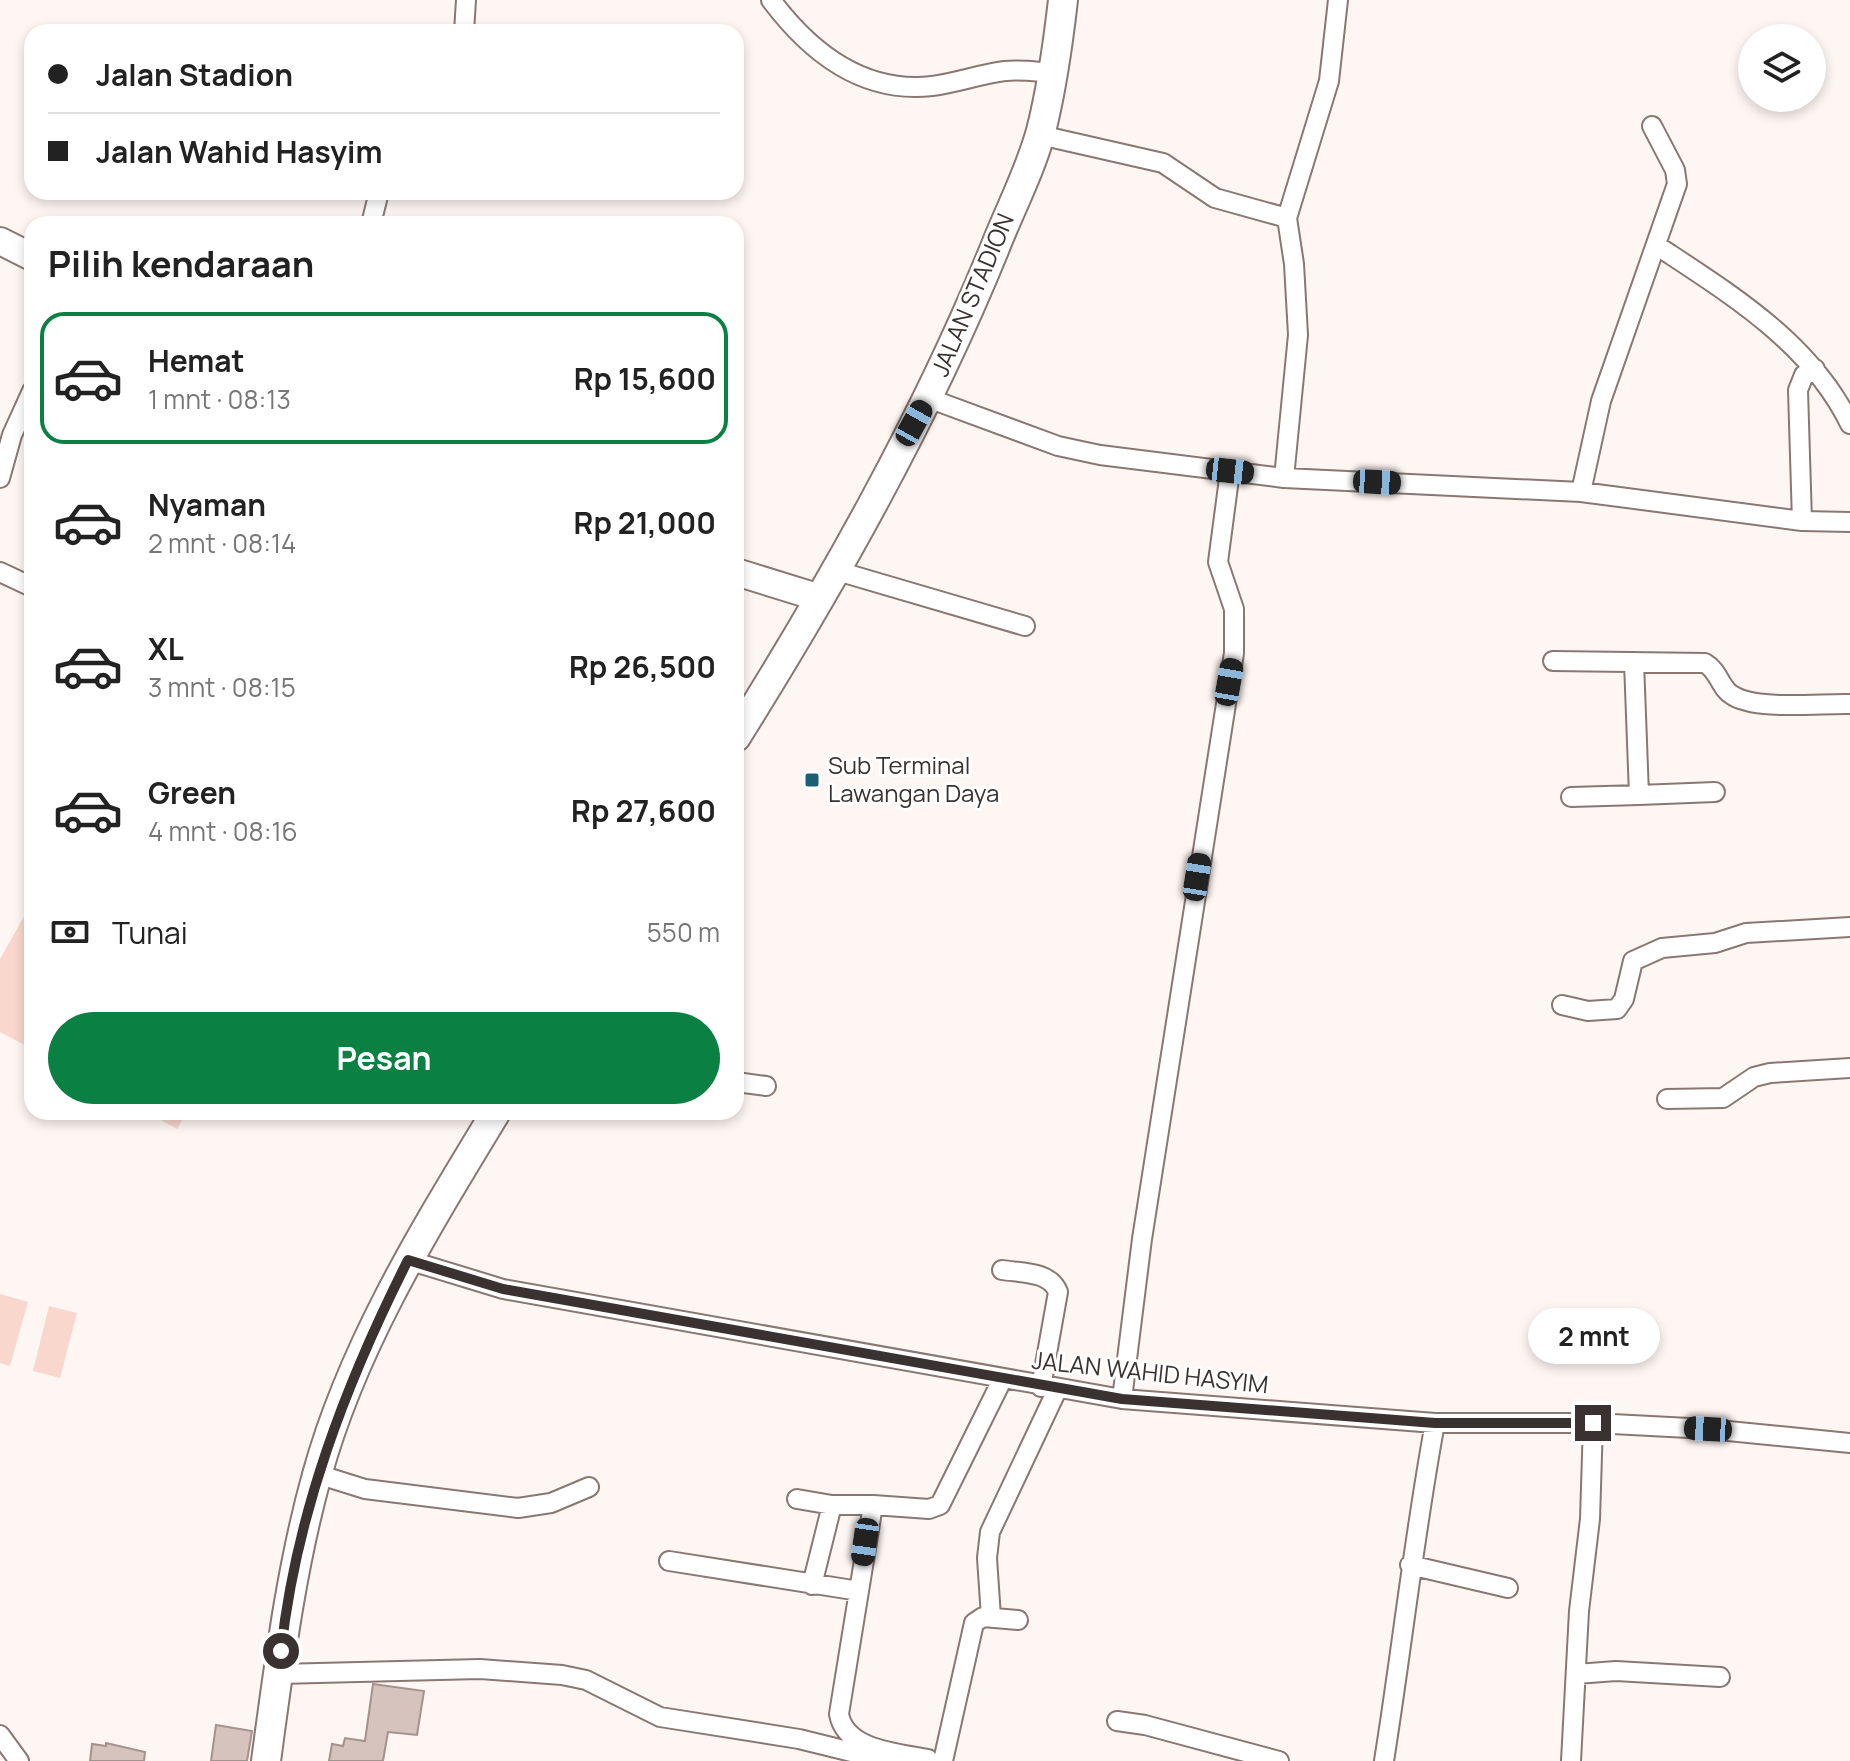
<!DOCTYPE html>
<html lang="id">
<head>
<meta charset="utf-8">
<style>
  :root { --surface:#fff; --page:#f6f6f6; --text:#222; --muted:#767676; --line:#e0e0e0; --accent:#0b8043 }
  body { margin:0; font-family:Manrope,sans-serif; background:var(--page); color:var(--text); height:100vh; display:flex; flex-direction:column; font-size:30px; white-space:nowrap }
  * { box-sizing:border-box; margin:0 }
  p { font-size:26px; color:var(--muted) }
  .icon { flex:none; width:44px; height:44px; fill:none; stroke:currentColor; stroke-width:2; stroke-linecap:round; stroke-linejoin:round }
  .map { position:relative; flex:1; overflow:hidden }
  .side { position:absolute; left:24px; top:216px; width:720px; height:904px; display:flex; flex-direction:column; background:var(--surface); border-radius:24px; box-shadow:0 4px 12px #0003 }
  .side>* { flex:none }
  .banner { position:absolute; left:24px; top:24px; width:720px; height:176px; border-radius:24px; box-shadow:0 4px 12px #0003; display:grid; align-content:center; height:176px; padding:0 24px; background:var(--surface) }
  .buttons { position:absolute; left:1738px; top:24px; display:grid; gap:16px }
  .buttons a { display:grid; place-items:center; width:88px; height:88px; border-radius:50%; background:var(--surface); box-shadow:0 4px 12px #0003; font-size:40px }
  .end { position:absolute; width:36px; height:36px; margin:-18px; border:10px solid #3a3230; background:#fff; box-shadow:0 0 0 4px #fff }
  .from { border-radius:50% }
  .bubble { position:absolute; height:56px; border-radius:28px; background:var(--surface); box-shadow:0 4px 12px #0003; font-size:26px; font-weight:700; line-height:56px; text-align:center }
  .car { position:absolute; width:24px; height:48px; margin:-24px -12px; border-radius:10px; box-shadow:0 0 6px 2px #0007; background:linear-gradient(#222 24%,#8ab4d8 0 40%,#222 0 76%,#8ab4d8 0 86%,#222 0) }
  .banner b { display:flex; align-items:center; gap:28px; height:76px; font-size:30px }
  .banner b+b { border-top:2px solid var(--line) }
  .banner i { width:20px; height:20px; background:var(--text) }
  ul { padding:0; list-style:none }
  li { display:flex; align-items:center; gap:24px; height:132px; margin:0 16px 12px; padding:0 8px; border:4px solid transparent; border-radius:24px }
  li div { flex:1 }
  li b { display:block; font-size:30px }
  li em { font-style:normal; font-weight:700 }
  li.current { border-color:var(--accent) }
  li>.icon { width:72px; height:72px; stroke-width:1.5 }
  h2 { padding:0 24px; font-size:36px; line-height:96px }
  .pay { display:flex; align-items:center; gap:20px; height:88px; padding:0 24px; font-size:30px }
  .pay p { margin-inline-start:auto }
  .cta { display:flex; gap:16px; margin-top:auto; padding:16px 24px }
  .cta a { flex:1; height:92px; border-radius:48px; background:var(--accent); color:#fff; font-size:32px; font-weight:700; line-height:92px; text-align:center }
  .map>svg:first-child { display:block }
  .green { fill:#fad7cc }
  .building { fill:#d6c3bd; stroke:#a4928c; stroke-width:2 }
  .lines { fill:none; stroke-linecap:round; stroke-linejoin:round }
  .street-casing { stroke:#897772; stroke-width:22 }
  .secondary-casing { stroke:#897772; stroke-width:30 }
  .primary-casing { stroke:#897772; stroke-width:32 }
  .street { stroke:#fff; stroke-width:18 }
  .secondary { stroke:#fff; stroke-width:26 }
  .primary { stroke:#fff; stroke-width:28 }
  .route { stroke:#3a3230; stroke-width:10 }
  .poi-dot { fill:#1b6072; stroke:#fff; stroke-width:3 }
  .labels { text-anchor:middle; stroke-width:6; stroke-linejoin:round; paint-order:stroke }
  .street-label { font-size:24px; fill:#3a3230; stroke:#fff }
  .poi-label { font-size:24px; fill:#3a3230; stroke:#fff; text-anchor:start }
</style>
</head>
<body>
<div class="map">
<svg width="1850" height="1761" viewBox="0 0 1850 1761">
  <rect width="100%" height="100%" fill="#fef6f3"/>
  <path class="green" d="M 32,902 L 32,1049 L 0,1032 L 0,959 Z
    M 147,1112 L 187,1112 L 177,1129 Z
    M 0,1294 L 28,1302 L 10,1366 L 0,1363 Z
    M 49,1306 L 77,1313 L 60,1378 L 33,1371 Z"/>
  <path class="building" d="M 373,1684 L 424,1691 L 417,1735 L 388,1732 L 383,1761 L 329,1761 L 332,1744 L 343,1746 L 345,1738 L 365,1741 Z
    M 216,1725 L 252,1731 L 247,1761 L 211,1761 Z
    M 106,1743 L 145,1752 L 144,1761 L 90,1761 L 92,1744 L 106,1746 Z"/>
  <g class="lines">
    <g class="street-casing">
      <path id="street" d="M 771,0 C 810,52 862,94 932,86 C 957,83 980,74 1005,71 C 1021,69 1038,72 1054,73
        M 464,32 L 466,0
        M 1040,135 L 1163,163 L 1215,198 L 1287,218
        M 371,224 L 379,192
        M 1656,245 C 1730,294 1810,342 1850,424
        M 928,398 L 1058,446 L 1100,455 L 1284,478 L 1581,492 L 1802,521 L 1850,522
        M 0,478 L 12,435 L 32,391
        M 1284,478 L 1298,335 L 1294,264 L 1287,218 L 1329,81 L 1338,0
        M 1581,492 L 1601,401 L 1677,184 L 1675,170 L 1652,126
        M 1802,521 L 1798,390 L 1804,375 L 1815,369
        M 834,570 L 1025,626
        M 0,572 L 32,587
        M 1553,661 L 1705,663 C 1719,671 1720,688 1732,695 C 1756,711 1820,703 1850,704
        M 1639,795 L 1715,792
        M 1571,797 L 1639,795 L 1634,662
        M 1562,1005 L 1588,1011 L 1617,1009 L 1624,999 L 1633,961 L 1662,948 L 1715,943 L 1746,933 L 1850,927
        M 736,1082 L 766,1086
        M 1667,1099 L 1723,1098 L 1754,1077 L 1770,1073 L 1850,1068
        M 408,1260 L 503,1289 L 1122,1399 L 1435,1423 L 1593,1423 L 1708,1429 L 1850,1443
        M 1002,1270 C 1021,1273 1050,1271 1058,1292 L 1041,1387
        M 1122,1399 L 1142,1239 L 1234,653 L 1234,609 L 1218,562 L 1230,471
        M 317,1474 L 365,1489 L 518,1508 L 551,1503 L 589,1487
        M 797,1499 L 832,1505 L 873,1505
        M 669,1561 L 859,1591
        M 1410,1565 L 1508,1588
        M 812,1585 L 832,1505
        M 991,1617 L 987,1558 L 990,1532 L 1057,1390
        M 278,1674 L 480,1669 L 562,1675 L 586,1680 L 660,1717 L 799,1739 L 888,1761
        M 1576,1674 L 1616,1671 L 1720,1677
        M 1117,1721 L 1145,1725 L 1279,1761
        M 0,1735 L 19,1761
        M 928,1759 C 897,1753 845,1750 839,1714 L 873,1505 L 929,1509 L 940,1505 L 1002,1380
        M 943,1761 L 974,1623 L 983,1617 L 1018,1620
        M 1384,1761 C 1402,1648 1414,1536 1435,1423
        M 1571,1761 L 1579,1611 L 1590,1519 L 1593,1423"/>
    </g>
    <g class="secondary-casing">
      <path id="secondary" d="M 0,241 L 32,257
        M 736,572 L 820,598"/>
    </g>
    <g class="primary-casing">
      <path id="primary" d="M 736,737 C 833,582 925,419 994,250 C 1009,211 1030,172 1041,131 C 1052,88 1058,44 1063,0
        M 266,1761 C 279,1665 291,1568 317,1475 C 353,1344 427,1226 496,1112"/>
    </g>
    <use href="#street" class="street"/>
    <use href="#secondary" class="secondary"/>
    <use href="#primary" class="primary"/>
  </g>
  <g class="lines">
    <path class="route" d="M 281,1651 C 296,1513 346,1383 408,1260 L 503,1289 L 1122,1399 L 1435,1423 L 1593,1423"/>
  </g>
  <rect class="poi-dot" x="804" y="772" width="16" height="16" rx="4"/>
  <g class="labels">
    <g class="street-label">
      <text transform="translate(973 295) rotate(-67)" y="8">JALAN STADION</text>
      <text transform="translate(1150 1373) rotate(6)" y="8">JALAN WAHID HASYIM</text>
    </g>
    <g class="poi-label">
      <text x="828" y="774">Sub Terminal<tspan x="828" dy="28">Lawangan Daya</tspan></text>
    </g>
  </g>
</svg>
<div class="buttons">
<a><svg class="icon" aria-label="layers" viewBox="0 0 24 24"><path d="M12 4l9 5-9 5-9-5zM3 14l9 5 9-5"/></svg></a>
</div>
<i class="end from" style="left:281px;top:1651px"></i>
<i class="end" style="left:1593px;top:1423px"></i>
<div class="bubble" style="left:1528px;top:1308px;width:132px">2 mnt</div>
<i class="car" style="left:914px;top:423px;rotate:29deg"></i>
<i class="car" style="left:1230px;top:471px;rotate:96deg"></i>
<i class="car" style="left:1377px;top:482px;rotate:93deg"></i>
<i class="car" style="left:1229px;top:682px;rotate:10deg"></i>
<i class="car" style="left:1197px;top:877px;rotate:9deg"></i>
<i class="car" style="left:1708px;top:1429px;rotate:273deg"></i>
<i class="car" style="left:865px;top:1542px;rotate:188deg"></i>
<div class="banner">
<b><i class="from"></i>Jalan Stadion</b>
<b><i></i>Jalan Wahid Hasyim</b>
</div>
<section class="side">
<h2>Pilih kendaraan</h2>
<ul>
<li class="current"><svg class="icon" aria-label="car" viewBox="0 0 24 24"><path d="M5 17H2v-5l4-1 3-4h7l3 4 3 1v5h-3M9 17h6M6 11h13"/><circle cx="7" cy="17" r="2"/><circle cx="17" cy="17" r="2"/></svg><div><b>Hemat</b><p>1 mnt · 08:13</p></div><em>Rp 15,600</em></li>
<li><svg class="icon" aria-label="car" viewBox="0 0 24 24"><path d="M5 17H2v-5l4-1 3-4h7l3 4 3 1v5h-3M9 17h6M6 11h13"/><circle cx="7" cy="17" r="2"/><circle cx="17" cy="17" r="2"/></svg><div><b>Nyaman</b><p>2 mnt · 08:14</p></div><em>Rp 21,000</em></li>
<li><svg class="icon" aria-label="car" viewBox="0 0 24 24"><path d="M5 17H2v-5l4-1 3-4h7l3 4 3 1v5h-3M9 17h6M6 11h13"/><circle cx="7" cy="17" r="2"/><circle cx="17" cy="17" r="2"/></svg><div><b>XL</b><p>3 mnt · 08:15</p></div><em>Rp 26,500</em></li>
<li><svg class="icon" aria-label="car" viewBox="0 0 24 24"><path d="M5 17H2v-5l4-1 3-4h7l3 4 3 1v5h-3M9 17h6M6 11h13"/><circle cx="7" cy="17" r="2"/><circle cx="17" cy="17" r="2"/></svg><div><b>Green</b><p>4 mnt · 08:16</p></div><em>Rp 27,600</em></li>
</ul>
<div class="pay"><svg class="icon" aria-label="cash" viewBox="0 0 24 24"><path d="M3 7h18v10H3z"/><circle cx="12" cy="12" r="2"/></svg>Tunai<p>550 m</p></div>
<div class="cta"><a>Pesan</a></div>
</section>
</div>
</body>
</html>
